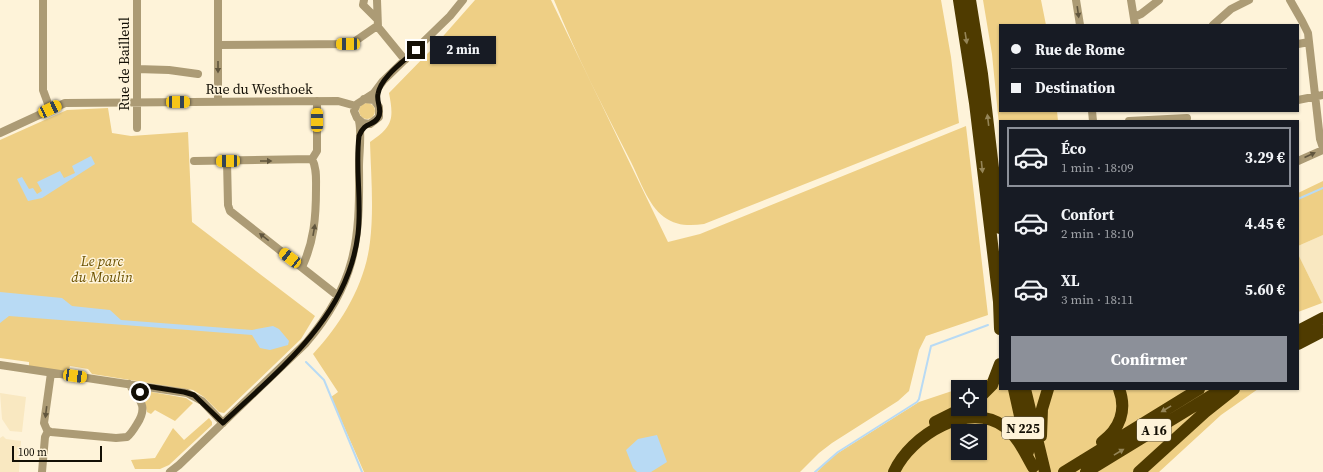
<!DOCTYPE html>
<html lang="fr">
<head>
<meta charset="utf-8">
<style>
  :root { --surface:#171b24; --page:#242831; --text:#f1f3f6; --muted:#9ea1a6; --line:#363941; --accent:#8c9099 }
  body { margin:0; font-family:"Source Serif 4",serif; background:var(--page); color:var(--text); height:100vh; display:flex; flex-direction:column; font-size:15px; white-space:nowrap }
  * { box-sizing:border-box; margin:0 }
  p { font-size:13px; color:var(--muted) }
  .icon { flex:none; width:22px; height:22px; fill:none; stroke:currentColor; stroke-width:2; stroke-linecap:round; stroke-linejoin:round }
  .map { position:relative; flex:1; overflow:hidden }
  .sheet { position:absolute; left:999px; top:120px; width:300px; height:270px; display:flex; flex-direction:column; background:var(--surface); border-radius:0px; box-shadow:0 1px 3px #0004 }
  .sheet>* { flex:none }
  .guide { position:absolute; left:999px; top:24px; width:300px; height:88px; border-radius:0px; box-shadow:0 1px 3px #0004; display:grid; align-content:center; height:88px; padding:0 12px; background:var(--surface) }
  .tools { position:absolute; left:951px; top:380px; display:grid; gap:8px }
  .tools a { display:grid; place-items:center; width:36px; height:36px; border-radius:0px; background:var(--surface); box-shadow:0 1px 3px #0004; font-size:20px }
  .scale { position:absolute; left:12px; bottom:10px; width:90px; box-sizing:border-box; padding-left:4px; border:2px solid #130f05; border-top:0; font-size:11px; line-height:14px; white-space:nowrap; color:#130f05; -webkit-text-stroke:3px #fef3d9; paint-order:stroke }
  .end { position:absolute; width:18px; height:18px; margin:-9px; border:5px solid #130f05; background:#fff; box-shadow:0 0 0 2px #fff }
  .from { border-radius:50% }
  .bubble { position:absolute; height:28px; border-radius:0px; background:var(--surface); box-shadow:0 1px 3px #0004; font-size:13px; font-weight:700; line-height:28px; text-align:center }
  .car { position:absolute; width:12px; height:24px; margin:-12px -6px; border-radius:5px; box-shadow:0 0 3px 1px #0007; background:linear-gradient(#f5c518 24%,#345 0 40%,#f5c518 0 76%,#345 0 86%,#f5c518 0) }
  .guide b { display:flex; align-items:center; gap:14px; height:38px; font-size:15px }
  .guide b+b { border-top:1px solid var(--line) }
  .guide i { width:10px; height:10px; background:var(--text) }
  ul { padding:7px 0 0; list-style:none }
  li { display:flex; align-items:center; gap:12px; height:60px; margin:0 8px 6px; padding:0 4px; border:2px solid transparent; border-radius:0px }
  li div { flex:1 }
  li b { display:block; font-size:15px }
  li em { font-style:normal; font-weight:700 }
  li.on { border-color:var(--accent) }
  li>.icon { width:36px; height:36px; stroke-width:1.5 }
  .primary-button { display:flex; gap:8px; margin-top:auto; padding:8px 12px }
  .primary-button a { flex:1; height:46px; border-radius:0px; background:var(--accent); color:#fff; font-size:16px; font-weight:700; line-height:46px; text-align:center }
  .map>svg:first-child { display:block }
  .built { fill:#f9e8c1 }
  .green { fill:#eecf85; fill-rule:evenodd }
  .water { fill:#b8daf4 }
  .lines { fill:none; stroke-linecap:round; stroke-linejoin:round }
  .stream { stroke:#b8daf4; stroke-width:2 }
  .minor { stroke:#ac9b75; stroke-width:8 }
  .highway { stroke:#4f3b00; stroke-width:12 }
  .oneway { fill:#60553d }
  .oneway2 { fill:#958557 }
  .route { stroke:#130f05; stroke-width:5 }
  .labels { text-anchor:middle; stroke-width:3; stroke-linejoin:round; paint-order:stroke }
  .shield { fill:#fef3d9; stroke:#5a5345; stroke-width:1 }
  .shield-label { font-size:13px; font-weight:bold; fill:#130f05 }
  .street-label { font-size:14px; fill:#130f05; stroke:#fef3d9 }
  .park-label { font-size:14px; font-style:italic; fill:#6c5200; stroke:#fef3d9 }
</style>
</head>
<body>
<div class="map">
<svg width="1323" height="472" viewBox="0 0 1323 472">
  <rect width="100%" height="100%" fill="#fef3d9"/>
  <path class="built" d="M 1323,235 L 1323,303 L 1322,303 L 1298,254 L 1298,246 Z
    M 0,393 L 26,397 L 22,432 L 10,431 L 2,419 Z
    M 3,436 L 6,439 L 21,441 L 19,472 L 0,472 L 0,438 Z"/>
  <path class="green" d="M 475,0 L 551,0 L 668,242 L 700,234 L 966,126 L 988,315 L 926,336 L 919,350 L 909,391 L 898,401 L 832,443 L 819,453 L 800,472 L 364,472 L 331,397 L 338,392 L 313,354 C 341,324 365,285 370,242 C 374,209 371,175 370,142 C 393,127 394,119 389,93 L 430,51 Z
    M 554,0 L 941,0 L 951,57 L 959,123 L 704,224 C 690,226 676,226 664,217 C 648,205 640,180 631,162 C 604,109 576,55 554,0 Z
    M 983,0 L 1041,0 L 1046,25 L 1000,25 L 1000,111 L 1057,111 L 1058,121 L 1000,121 L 1000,135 L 992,54 Z
    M359 111a8 8 0 1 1 16 0a8 8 0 1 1-16 0Z
    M 108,108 L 112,133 L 131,136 L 188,132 L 192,222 L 315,316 L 301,339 L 224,413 L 219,412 L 204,397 L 193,390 L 105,376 L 92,374 L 88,369 L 70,366 L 68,372 L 29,366 L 29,362 L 0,358 L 0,140 L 67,110 Z
    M 1323,181 L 1323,235 L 1298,246 L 1298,193 Z
    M 1298,254 L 1322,303 L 1298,312 Z
    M 1000,375 L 1000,389 L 1258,389 L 1221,415 L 1159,472 L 817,472 L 830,458 L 919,402 L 958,389 L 958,409 L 980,409 L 980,387 L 964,387 ZM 958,431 L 980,431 L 980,453 L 958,453 Z
    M 146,391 L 186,398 L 193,403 L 175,421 L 155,410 L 151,414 L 147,412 L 143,395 Z
    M 209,418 L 212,422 L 212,425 L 169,465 L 160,469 L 135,469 L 131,460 L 155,458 L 173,428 L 184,440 Z"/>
  <path class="water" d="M 91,156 L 95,164 L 42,198 L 28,201 L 17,179 L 22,177 L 29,189 L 33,188 L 37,194 L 42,191 L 37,182 L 60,171 L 64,178 L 75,173 L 72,166 Z
    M 0,292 L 62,298 L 72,306 L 110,310 L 121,320 L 252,330 L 273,326 L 279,329 L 289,341 L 288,345 L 270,350 L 260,348 L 252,335 L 9,316 L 0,323 Z
    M 657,435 L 667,462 L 651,472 L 637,472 L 633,468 L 626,450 L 638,439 Z"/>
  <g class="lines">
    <path class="stream" d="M 1298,199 L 1323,188
      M 306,362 L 324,380 L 362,472
      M 815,472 L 838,452 L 917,402 L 919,399 L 931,346 L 988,325"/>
    <path class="minor" d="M 43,0 L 43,90 L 50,109
      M 137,0 L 137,128
      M 218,0 L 218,102
      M 364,0 L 363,5 L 377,19
      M 377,0 L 378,27 L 405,60
      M 1076,0 L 1080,25
      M 1131,0 L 1135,25
      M 1290,0 L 1302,21 L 1308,33 L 1320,139 L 1323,148
      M 1134,17 L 1141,14 L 1159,0
      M 1213,25 L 1231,9 L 1249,0
      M 1298,44 L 1309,42
      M 218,45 L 351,44 L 377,26
      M 137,69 L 169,70 L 198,74
      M 364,99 L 374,100 L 379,107 L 379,117 L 370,124 L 363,123 L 357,118 L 354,111 L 357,104 L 374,93 L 383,81 L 450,16 L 463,0
      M 1298,100 L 1323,95
      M 1092,111 L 1093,121
      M 1129,121 L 1187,118
      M 0,133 L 65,103 L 338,101 L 356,106
      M 194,161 L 312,159 L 317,151 L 317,101
      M 227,161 L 228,205 L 230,211 L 338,296
      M 1298,161 L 1323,150
      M 302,267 C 314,242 316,217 316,189 C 316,179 317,168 312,159
      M 0,365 L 187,393 L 202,401 L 223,423
      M 51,373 L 44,423 L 47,430 L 51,432 L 116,438 L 127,437 C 131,434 134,429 137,424 C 149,406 139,399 129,384
      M 42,472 L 45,437 L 48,431
      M 170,472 L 179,465 L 306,343 C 356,284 360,241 359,167 C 359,152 362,135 359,121"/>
    <path class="highway" d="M 959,0 L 975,103 L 1000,310
      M 970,0 L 982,74 L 1000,228
      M 999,302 L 1000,329
      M 1298,331 L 1323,318
      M 1298,344 L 1323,331
      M 1014,389 L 1028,452
      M 1025,389 L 1045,472
      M 980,397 L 992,385 L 1000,364
      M 935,422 L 961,409
      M 1041,436 L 1042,409 L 1048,389
      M 1102,442 C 1120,429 1127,410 1119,389
      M 894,472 C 910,436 969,399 1005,427 C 1018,437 1025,453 1033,467
      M 1064,472 L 1199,389
      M 1086,472 L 1222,389
      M 1139,472 L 1205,412 L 1234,389"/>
  </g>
  <defs><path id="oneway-solid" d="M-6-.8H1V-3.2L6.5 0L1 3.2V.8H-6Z"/></defs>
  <g class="oneway">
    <use href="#oneway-solid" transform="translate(1078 12) rotate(82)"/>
    <use href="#oneway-solid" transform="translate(218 67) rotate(90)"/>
    <use href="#oneway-solid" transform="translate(1310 155) rotate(-24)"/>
    <use href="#oneway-solid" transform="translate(266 161)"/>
    <use href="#oneway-solid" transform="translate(314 230) rotate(-80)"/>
    <use href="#oneway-solid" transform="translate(264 237) rotate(-142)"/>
    <use href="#oneway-solid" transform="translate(46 412) rotate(97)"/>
  </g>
  <g class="oneway2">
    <use href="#oneway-solid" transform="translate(966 38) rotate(81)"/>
    <use href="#oneway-solid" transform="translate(988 120) rotate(-97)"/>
    <use href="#oneway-solid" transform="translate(982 167) rotate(84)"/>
    <use href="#oneway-solid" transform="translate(1166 409) rotate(149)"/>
    <use href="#oneway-solid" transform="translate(1119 452) rotate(-31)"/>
  </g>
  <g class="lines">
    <path class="route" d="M 140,392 L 146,386 L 184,392 L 194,395 L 223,423 C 280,369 348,317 358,234 C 362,202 355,168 359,136 C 365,121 372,127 378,118 C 383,110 376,102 378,94 C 380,78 404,61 416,50"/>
  </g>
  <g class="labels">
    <g class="shield">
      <rect x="1002" y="417" width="42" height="22" rx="3"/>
      <rect x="1137" y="419" width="34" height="22" rx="3"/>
    </g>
    <g class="shield-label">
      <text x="1023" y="433">N 225</text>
      <text x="1154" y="435">A 16</text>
    </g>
    <g class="street-label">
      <text transform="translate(124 64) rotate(-90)" y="5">Rue de Bailleul</text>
      <text x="259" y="94">Rue du Westhoek</text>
    </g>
    <g class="park-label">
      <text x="102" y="266">Le parc<tspan x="102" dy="16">du Moulin</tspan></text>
    </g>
  </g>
</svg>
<div class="tools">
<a><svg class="icon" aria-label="locate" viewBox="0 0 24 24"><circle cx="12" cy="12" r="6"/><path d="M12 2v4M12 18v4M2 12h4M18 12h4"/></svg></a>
<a><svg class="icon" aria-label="layers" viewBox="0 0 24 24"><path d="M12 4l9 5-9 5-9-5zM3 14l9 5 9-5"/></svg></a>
</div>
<div class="scale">100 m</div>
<i class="end from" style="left:140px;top:392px"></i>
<i class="end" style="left:416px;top:50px"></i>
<div class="bubble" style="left:430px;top:36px;width:66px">2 min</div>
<i class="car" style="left:348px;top:44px;rotate:270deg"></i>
<i class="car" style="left:178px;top:102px;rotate:90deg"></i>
<i class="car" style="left:50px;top:109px;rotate:65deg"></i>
<i class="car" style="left:317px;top:120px;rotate:0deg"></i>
<i class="car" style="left:228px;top:161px;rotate:269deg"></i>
<i class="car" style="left:290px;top:258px;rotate:308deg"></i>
<i class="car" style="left:75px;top:376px;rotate:98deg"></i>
<div class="guide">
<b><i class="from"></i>Rue de Rome</b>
<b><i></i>Destination</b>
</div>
<section class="sheet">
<ul>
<li class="on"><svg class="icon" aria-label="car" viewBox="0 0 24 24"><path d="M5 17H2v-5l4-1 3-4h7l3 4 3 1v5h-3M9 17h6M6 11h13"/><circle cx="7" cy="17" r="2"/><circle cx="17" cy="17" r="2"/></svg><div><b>Éco</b><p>1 min · 18:09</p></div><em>3.29 €</em></li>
<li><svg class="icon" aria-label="car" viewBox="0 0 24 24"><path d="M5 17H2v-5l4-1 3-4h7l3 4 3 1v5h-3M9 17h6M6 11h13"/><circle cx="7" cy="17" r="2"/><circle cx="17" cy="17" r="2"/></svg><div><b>Confort</b><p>2 min · 18:10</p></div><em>4.45 €</em></li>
<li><svg class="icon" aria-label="car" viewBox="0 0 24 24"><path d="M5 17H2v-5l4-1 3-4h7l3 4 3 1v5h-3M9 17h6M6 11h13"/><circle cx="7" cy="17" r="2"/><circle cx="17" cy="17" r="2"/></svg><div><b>XL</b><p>3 min · 18:11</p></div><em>5.60 €</em></li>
</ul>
<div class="primary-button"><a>Confirmer</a></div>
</section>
</div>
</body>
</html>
